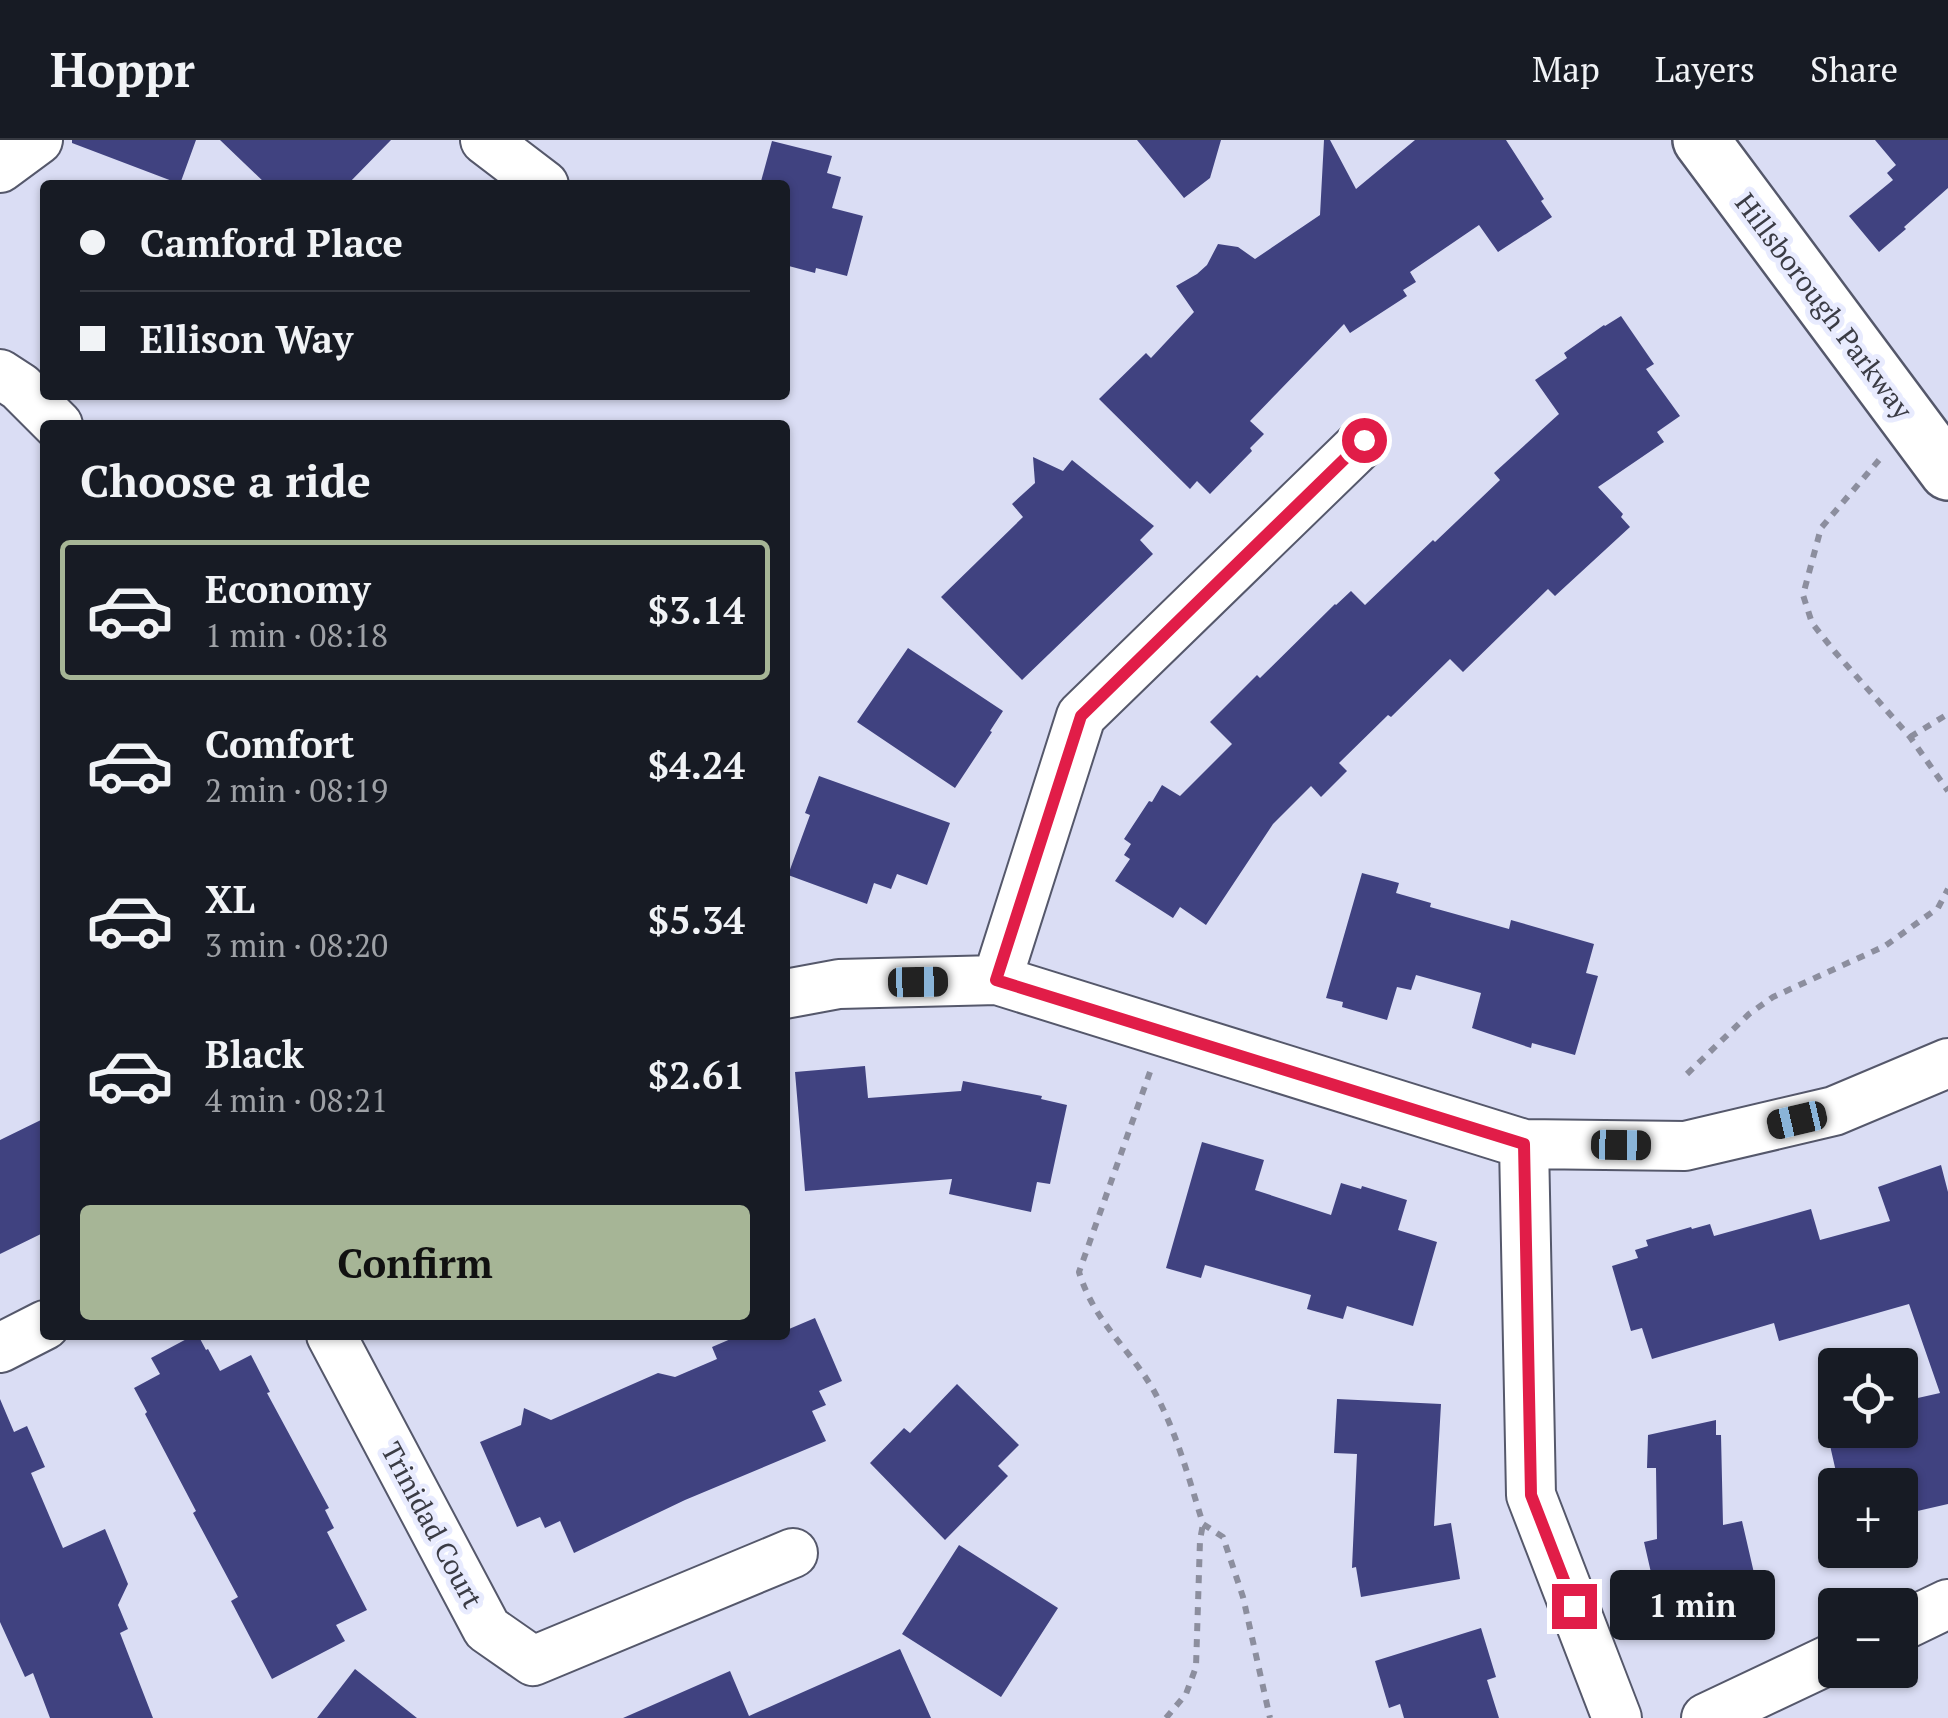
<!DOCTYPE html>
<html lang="en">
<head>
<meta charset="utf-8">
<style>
  :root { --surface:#171b24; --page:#20242c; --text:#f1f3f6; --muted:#9ea1a6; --line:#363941; --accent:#a6b596 }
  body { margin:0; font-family:"PT Serif",serif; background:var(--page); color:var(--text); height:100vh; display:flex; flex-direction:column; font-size:38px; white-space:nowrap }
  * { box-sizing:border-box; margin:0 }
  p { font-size:32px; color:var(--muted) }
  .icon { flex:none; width:55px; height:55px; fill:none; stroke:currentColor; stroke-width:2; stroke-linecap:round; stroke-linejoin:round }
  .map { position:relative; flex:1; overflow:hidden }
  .drawer { position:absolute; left:40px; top:280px; width:750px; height:920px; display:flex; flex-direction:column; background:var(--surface); border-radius:10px; box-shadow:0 2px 8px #0004 }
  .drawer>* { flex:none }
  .top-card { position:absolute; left:40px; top:40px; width:750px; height:220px; border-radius:10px; box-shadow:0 2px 8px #0004; display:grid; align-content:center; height:220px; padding:0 40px; background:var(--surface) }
  .controls { position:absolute; left:1818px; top:1208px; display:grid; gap:20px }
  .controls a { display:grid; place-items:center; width:100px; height:100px; border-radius:10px; background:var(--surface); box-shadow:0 2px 8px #0004; font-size:50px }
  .end { position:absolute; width:45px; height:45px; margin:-22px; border:12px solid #e11d48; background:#fff; box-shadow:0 0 0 5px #fff }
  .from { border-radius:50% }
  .bubble { position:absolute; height:70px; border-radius:10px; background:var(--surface); box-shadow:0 2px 8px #0004; font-size:32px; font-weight:700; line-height:70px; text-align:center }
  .car { position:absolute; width:30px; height:60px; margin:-30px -15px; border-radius:12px; box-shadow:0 0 8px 2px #0007; background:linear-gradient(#222 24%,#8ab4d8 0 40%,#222 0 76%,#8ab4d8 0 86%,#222 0) }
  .top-card b { display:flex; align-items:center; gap:35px; height:95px; font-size:38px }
  .top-card b+b { border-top:2px solid var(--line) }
  .top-card i { width:25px; height:25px; background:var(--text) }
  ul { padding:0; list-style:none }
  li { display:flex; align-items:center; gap:30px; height:140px; margin:0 20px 15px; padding:0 20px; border:5px solid transparent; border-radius:10px }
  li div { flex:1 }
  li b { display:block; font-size:38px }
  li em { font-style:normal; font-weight:700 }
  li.active { border-color:var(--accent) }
  li>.icon { width:90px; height:90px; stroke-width:1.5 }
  h2 { padding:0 40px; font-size:45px; line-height:120px }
  .cta { display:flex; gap:20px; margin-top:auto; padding:20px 40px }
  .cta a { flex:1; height:115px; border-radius:10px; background:var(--accent); color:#111; font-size:40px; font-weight:700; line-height:115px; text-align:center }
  header { display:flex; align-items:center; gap:60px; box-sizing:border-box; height:140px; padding:0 50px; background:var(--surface); border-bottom:2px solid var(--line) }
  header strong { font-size:48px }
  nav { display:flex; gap:55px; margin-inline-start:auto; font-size:35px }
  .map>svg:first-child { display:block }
  .building { fill:#404280 }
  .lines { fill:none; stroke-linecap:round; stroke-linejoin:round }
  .minor-casing { stroke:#55586b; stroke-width:52 }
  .tertiary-casing { stroke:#55586b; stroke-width:60 }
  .path { stroke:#8c8e9e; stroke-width:6; stroke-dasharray:8 8; stroke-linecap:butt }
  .minor { stroke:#fff; stroke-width:48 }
  .tertiary { stroke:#fff; stroke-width:55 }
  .route { stroke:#e11d48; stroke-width:12 }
  .labels { text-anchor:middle; stroke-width:10; stroke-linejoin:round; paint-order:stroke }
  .street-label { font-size:28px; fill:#3b3c45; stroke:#e8ebfe }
</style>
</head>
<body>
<header>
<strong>Hoppr</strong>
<nav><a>Map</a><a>Layers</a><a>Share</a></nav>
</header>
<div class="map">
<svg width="1948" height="1578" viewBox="0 0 1948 1578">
  <rect width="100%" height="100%" fill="#daddf4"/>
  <path class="building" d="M 72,0 L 196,0 L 180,44 L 72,3 Z
    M 220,0 L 391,0 L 347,45 L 267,45 Z
    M 1137,0 L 1221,0 L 1210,38 L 1184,58 Z
    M 1324,0 L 1330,0 L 1356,49 L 1415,0 L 1506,0 L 1544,59 L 1541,61 L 1552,77 L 1498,112 L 1479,85 L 1410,132 L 1416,142 L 1403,150 L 1407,156 L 1350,193 L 1344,184 L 1250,281 L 1264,294 L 1250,308 L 1252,311 L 1210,354 L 1197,341 L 1190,349 L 1099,259 L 1146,213 L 1151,218 L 1194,172 L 1176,146 L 1197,134 L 1207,125 L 1218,104 L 1238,107 L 1255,119 L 1320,75 Z
    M 1875,0 L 1948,0 L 1948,48 L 1904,87 L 1906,89 L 1879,112 L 1849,76 L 1893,40 L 1887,33 L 1896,25 Z
    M 772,1 L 832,16 L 827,33 L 841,37 L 832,68 L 863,76 L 847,136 L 816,128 L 815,133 L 785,125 L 785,45 L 760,45 Z
    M 1621,176 L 1654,224 L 1646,229 L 1680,276 L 1657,292 L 1664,302 L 1598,347 L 1623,374 L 1621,377 L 1630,387 L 1555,456 L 1548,449 L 1463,532 L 1450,519 L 1391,577 L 1388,575 L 1339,623 L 1347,631 L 1321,657 L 1311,646 L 1273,684 L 1206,785 L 1180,767 L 1173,778 L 1115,741 L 1130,719 L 1124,715 L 1131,704 L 1124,699 L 1149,661 L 1152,662 L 1162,645 L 1180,656 L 1232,604 L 1210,582 L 1257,535 L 1260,538 L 1335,464 L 1336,465 L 1351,451 L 1365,465 L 1433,400 L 1435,402 L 1500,340 L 1494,333 L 1559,274 L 1535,240 L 1567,218 L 1564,213 L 1604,185 L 1605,186 Z
    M 1033,317 L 1063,331 L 1072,320 L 1154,386 L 1140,400 L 1153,414 L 1022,540 L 941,457 L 1023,377 L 1012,364 L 1035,343 Z
    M 908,508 L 1003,571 L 990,591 L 992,592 L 955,648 L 857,582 Z
    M 819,636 L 950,683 L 927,745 L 897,734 L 891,749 L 874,743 L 867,764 L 788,735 L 810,675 L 805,673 Z
    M 1362,733 L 1399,743 L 1396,753 L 1431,763 L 1430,767 L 1509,789 L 1511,780 L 1594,804 L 1586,833 L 1598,836 L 1575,915 L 1532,903 L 1531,908 L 1472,888 L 1481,853 L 1416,835 L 1411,850 L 1397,847 L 1387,880 L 1342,867 L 1343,862 L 1326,858 Z
    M 865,926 L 868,958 L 961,951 L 963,941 L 1042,956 L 1041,959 L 1067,965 L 1050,1044 L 1037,1042 L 1031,1072 L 949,1054 L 952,1039 L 805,1051 L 795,932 Z
    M 45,978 L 45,1092 L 0,1114 L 0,1000 Z
    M 1202,1002 L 1264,1020 L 1255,1050 L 1331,1075 L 1341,1043 L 1361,1049 L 1362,1046 L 1407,1060 L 1398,1090 L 1437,1102 L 1413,1186 L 1347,1166 L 1343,1179 L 1307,1169 L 1311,1155 L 1205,1125 L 1201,1138 L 1166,1128 Z
    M 1941,1025 L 1948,1052 L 1948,1364 L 1900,1375 L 1900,1345 L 1839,1345 L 1824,1279 L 1835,1276 L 1835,1290 L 1900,1290 L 1900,1262 L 1940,1253 L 1909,1164 L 1779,1201 L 1774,1183 L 1652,1219 L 1642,1188 L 1631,1191 L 1612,1126 L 1638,1118 L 1635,1110 L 1648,1106 L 1646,1100 L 1691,1087 L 1692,1089 L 1710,1084 L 1714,1096 L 1811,1069 L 1820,1100 L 1890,1081 L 1878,1047 Z
    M 815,1178 L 842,1241 L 819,1251 L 826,1265 L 812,1271 L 826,1301 L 685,1360 L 574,1413 L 560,1381 L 545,1388 L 540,1377 L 517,1387 L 480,1302 L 521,1285 L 524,1268 L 551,1280 L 658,1233 L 675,1237 L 717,1219 L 712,1207 L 740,1195 L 785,1195 L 785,1187 L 788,1186 L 789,1189 Z
    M 194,1195 L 198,1195 L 206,1210 L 208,1209 L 220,1231 L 251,1215 L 270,1252 L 267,1253 L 329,1368 L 325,1370 L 334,1388 L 327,1392 L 367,1470 L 336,1485 L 345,1501 L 272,1539 L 231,1461 L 238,1457 L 193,1373 L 196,1371 L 145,1274 L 147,1272 L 134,1248 L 160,1234 L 151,1218 Z
    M 957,1244 L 1019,1305 L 998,1326 L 1008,1336 L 945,1400 L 870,1323 L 904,1288 L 910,1293 Z
    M 0,1259 L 14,1292 L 27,1286 L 45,1327 L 31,1333 L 63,1408 L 105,1389 L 128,1444 L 118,1465 L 128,1489 L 120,1493 L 153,1578 L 50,1578 L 33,1533 L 25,1537 L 0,1482 Z
    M 1337,1259 L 1441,1264 L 1434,1386 L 1451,1383 L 1460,1439 L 1361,1457 L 1356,1427 L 1352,1428 L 1357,1314 L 1334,1313 Z
    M 1716,1280 L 1716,1295 L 1721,1295 L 1723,1385 L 1742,1381 L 1754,1433 L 1732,1437 L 1740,1472 L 1676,1486 L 1668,1447 L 1655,1450 L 1644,1402 L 1657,1399 L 1656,1328 L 1647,1328 L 1648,1295 Z
    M 959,1405 L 1058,1468 L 1001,1557 L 902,1494 Z
    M 1481,1488 L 1496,1537 L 1487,1540 L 1499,1578 L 1404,1578 L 1400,1564 L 1389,1568 L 1375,1521 Z
    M 900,1509 L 931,1578 L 623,1578 L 730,1531 L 749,1576 Z
    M 355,1529 L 417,1578 L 317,1578 Z"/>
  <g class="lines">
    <g class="minor-casing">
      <path id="minor" d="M 485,0 L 544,45
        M 0,28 L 38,0
        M 0,234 L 20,247 L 58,285
        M 997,840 L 1081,576 L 1365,300
        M 785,854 L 839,844 L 997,840 L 1524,1004 L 1685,1006 L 1834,971 L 1948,923
        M 1524,1004 L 1531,1355 L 1617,1578
        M 331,1195 L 487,1489 L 533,1521 L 793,1413
        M 0,1208 L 45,1185
        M 1900,1487 L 1948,1464
        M 1706,1578 L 1835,1517"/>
    </g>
    <g class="tertiary-casing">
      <path id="tertiary" d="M 1701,0 L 1948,332"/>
    </g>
    <path class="path" d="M 1879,320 L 1821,388 L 1803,455 L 1812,483 L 1835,512 L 1910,597 L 1948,651
      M 1910,597 L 1948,574
      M 1150,932 L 1079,1132 C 1095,1184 1129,1207 1154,1251 C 1177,1293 1189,1339 1203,1384 L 1223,1397 L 1243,1457 L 1270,1578
      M 1687,934 L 1749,874 L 1773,857 L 1885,806 L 1938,768 L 1948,749
      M 1166,1578 L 1186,1554 L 1196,1527 L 1200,1400 L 1203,1384"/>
    <use href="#minor" class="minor"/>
    <use href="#tertiary" class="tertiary"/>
  </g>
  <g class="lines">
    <path class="route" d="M 1364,300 L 1081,576 L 996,840 L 1524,1004 L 1531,1355 L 1574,1466"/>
  </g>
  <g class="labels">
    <g class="street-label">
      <text transform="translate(1824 166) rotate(53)" y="10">Hillsborough Parkway</text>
      <text transform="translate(432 1385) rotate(62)" y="10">Trinidad Court</text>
    </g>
  </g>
</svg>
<div class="controls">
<a><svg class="icon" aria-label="locate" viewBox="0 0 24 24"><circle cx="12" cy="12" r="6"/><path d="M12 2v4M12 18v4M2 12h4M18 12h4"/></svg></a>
<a>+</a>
<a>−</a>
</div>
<i class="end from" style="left:1364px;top:300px"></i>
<i class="end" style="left:1574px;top:1466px"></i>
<div class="bubble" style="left:1610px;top:1430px;width:165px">1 min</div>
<i class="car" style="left:918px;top:842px;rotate:89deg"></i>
<i class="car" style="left:1797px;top:980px;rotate:257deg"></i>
<i class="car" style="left:1621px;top:1005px;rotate:91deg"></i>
<div class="top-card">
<b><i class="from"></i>Camford Place</b>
<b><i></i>Ellison Way</b>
</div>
<section class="drawer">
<h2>Choose a ride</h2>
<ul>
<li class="active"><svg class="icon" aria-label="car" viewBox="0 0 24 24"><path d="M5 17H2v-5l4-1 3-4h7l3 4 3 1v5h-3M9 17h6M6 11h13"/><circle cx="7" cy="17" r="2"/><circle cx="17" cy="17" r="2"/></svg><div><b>Economy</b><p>1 min · 08:18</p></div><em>$3.14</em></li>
<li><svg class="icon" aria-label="car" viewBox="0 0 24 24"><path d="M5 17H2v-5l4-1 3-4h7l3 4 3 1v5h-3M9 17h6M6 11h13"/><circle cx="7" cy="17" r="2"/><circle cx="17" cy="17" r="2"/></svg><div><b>Comfort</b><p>2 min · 08:19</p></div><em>$4.24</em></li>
<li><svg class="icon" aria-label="car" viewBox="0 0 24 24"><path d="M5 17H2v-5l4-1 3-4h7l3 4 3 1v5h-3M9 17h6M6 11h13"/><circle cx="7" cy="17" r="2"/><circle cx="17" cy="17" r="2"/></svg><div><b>XL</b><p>3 min · 08:20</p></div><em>$5.34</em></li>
<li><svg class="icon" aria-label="car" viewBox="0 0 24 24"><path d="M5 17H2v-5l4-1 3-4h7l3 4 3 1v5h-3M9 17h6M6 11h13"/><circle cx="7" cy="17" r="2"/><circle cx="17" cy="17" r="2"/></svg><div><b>Black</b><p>4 min · 08:21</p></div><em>$2.61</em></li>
</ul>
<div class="cta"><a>Confirm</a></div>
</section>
</div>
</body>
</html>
